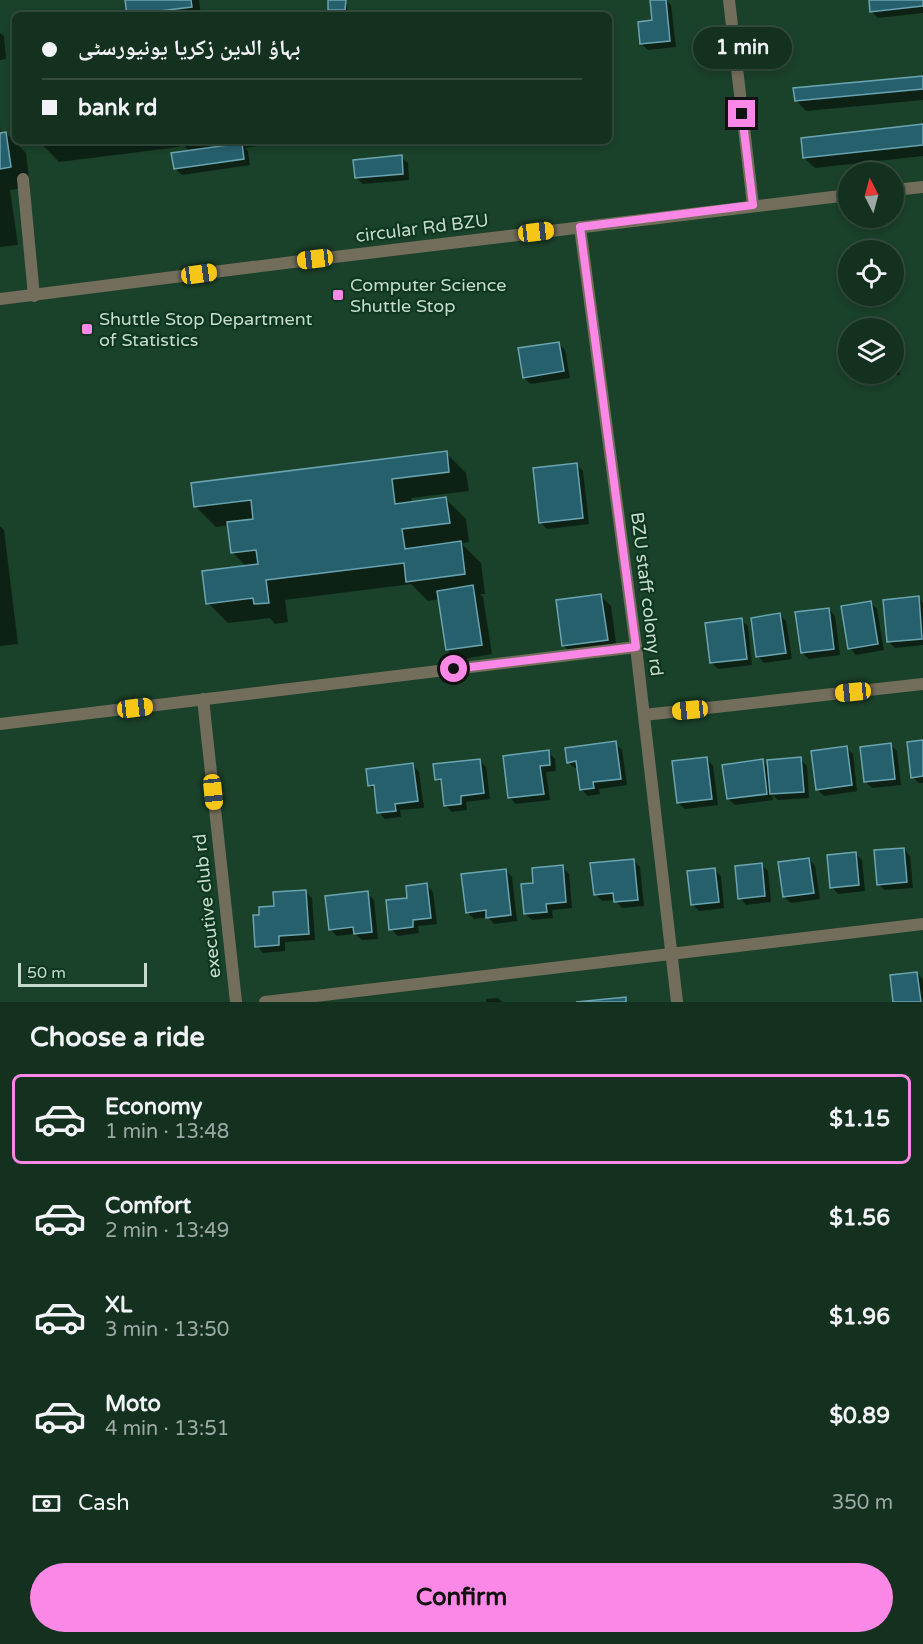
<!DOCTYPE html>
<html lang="en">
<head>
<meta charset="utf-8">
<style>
  :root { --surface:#14311f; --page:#1d3928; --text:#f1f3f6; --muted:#9da9a4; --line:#334c3d; --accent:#fb87e6 }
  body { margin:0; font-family:"Varela Round","Noto Naskh Arabic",sans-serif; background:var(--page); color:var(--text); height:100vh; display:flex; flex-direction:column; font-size:22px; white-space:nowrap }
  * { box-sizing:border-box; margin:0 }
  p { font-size:20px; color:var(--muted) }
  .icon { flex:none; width:33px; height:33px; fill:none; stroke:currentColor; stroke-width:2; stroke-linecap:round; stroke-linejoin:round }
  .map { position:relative; height:1002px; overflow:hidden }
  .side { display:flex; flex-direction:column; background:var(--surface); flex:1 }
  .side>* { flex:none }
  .guide { position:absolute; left:12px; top:12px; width:600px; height:132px; border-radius:9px; box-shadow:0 3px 9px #0003,0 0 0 2px var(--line); display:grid; align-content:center; height:132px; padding:0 30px; background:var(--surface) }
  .needle { width:39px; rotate:354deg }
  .buttons { position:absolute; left:838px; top:162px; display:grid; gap:12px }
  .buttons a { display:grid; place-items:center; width:66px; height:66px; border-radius:50%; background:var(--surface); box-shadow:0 3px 9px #0003,0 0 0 2px var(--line); font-size:30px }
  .scale { position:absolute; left:18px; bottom:15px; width:129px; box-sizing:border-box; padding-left:6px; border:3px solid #c6dbcb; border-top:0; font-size:16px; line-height:21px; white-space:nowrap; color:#c6dbcb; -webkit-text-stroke:4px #0e371f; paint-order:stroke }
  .end { position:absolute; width:27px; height:27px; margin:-14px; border:8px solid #fb87e6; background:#111; box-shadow:0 0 0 3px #111 }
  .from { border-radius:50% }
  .bubble { position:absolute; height:42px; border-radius:21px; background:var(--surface); box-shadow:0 3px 9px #0003,0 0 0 2px var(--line); font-size:20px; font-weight:800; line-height:42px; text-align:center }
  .car { position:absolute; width:18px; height:36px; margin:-18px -9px; border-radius:8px; box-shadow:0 0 4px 2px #0007; background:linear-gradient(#f5c518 24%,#345 0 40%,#f5c518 0 76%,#345 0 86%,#f5c518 0) }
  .guide b { display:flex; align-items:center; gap:21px; height:57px; font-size:22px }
  .guide b+b { border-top:2px solid var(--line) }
  .guide i { width:15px; height:15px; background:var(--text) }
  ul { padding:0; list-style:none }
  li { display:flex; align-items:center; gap:18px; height:90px; margin:0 12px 9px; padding:0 18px; border:3px solid transparent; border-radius:9px }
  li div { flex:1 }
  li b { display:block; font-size:22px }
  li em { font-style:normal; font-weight:800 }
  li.selected { border-color:var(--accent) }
  li>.icon { width:54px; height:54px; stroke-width:1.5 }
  h2 { padding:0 30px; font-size:27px; line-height:72px }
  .pay { display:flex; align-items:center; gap:15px; height:66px; padding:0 30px; font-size:22px }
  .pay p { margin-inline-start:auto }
  .action { display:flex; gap:12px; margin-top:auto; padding:12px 30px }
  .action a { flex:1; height:69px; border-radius:36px; background:var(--accent); color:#111; font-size:24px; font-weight:800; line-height:69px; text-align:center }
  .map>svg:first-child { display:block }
  .shadow { fill:#0007 }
  .building { fill:#27606d; stroke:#6ba4b1; stroke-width:1.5 }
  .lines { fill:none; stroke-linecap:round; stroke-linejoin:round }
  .minor { stroke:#736e5b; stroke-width:12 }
  .tertiary { stroke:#736e5b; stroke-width:12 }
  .route { stroke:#fb87e6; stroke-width:8 }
  .poi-dot { fill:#fb87e6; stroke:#0e371f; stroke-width:2 }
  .labels { text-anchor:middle; stroke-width:4.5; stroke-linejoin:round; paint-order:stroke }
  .street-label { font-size:18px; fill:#c6dbcb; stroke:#0e371f }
  .poi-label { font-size:18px; fill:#c6dbcb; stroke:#0e371f; text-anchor:start }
</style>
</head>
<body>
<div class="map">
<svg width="923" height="1002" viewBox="0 0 923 1002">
  <rect width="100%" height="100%" fill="#1a4129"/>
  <path class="shadow" d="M 127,0 L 199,0 L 201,15 L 129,15 Z
    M 329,0 L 346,0 L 348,13 L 332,12 L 329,10 Z
    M 652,0 L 666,0 L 671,5 L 676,47 L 648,50 L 641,43 L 654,21 Z
    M 870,0 L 923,0 L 923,13 L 878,18 L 871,11 Z
    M 0,33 L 4,36 L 6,59 L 0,60 Z
    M 923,77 L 923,100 L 806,111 L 796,100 Z
    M 923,125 L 923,156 L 815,168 L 804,158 Z
    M 0,126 L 1,134 L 6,133 L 26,153 L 30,187 L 10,190 L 18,245 L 0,247 Z
    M 39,141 L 179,141 L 179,147 L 59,162 Z
    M 180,141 L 257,141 L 258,146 L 245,148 L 248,151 L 250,165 L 182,175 L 175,168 L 190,152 Z
    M 401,157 L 408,163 L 409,180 L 363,184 L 356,178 Z
    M 559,343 L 565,350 L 570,378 L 531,384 L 524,378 Z
    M 894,346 L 898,350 L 900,375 L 878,377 L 874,374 L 894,374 Z
    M 446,453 L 466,473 L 469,491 L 411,498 L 412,503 L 446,499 L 466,519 L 469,542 L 461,543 L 481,563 L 485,594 L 480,594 L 483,597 L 492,654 L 458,660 L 448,650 L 440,599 L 428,601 L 411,584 L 285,600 L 288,622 L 275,624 L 270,618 L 228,623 L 208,603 L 247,567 L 232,552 L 229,525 L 216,527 L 196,507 Z
    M 576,464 L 583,471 L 589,524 L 547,529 L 540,522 Z
    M 0,526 L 4,530 L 18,644 L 0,646 Z
    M 601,596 L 611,606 L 617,650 L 574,656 L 564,646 L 558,602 Z
    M 918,598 L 923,603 L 923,645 L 895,648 L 888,641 Z
    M 871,603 L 877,609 L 884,650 L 856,655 L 850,648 Z
    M 829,609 L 835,616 L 840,655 L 809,659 L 802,653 Z
    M 780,615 L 786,621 L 792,659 L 764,663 L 758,656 Z
    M 741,620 L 748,626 L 752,665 L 718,669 L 711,662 Z
    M 923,741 L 923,783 L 919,783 L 913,777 Z
    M 615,743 L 622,750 L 627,785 L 599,789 L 600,794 L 588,796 L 581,789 L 579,768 L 575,768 L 568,762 Z
    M 891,745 L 897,751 L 901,785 L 872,788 L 866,782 Z
    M 846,748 L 853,754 L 857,791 L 824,796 L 817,789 Z
    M 548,752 L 555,759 L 556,771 L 546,772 L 550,800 L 516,804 L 509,797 Z
    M 707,759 L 713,766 L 718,805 L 685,809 L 678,803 Z
    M 800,759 L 807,766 L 809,798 L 778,800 L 772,795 L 773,800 L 735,805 L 728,799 L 762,760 L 769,768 Z
    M 479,760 L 486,767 L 490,799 L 466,802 L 467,810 L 452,812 L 445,805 L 443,785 L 437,779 Z
    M 413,765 L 419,772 L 424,808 L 400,810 L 401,817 L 385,819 L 379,812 L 376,792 L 369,785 Z
    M 904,849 L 910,856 L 913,888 L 885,890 L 878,884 Z
    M 855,853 L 862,860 L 865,891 L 838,894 L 832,887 Z
    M 809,859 L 815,866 L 820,899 L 791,903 L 784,897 Z
    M 633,860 L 640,867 L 644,906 L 622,908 L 615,900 L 602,901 L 595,894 Z
    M 761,865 L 768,871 L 771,902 L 746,905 L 740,898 Z
    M 562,867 L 569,874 L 572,908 L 552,910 L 553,918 L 532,920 L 525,914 L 535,884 Z
    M 505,870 L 512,877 L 517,921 L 494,924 L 488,917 L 474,919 L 467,912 Z
    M 715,870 L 721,876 L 724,908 L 699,911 L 692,904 Z
    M 427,885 L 433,892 L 437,924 L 418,926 L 419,933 L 398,936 L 391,929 L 409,899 Z
    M 305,891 L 312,898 L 315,940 L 285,942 L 285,951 L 263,953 L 257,946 L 261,916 Z
    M 367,893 L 374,900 L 378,939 L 362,940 L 355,934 L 337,936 L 330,929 Z
    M 917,973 L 923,980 L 923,1002 L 895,1002 Z
    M 498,998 L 502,1002 L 486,1002 L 486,999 Z"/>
  <path class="building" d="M 125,0 L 191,0 L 192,7 L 127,15 Z
    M 328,0 L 346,0 L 345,10 L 328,10 Z
    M 650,0 L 666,0 L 670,41 L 640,44 L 638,22 L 652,20 Z
    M 869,0 L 923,0 L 923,6 L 870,12 Z
    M 923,76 L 923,89 L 795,101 L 793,88 Z
    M 923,124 L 923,145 L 803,158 L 801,138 Z
    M 6,132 L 11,167 L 0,169 L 0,133 Z
    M 242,143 L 244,159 L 174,169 L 171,153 Z
    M 402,155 L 403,174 L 355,178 L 353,160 Z
    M 559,342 L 564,371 L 523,378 L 518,348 Z
    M 447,451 L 449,472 L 392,479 L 395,504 L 446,497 L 450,523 L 402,529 L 405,549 L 461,541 L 465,574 L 406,582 L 404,563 L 266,580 L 269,603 L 254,604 L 253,598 L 206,604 L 202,571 L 258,564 L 256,550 L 231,553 L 227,522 L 253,519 L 251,500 L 194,507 L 191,483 Z
    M 577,463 L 583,518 L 539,523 L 533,468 Z
    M 473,585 L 482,645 L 446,650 L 437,591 Z
    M 601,594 L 608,640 L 562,646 L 556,600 Z
    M 919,596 L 922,639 L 887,642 L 883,600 Z
    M 871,601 L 878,644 L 848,649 L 841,606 Z
    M 829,608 L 834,649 L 801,653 L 795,612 Z
    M 780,613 L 786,653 L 756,657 L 751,618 Z
    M 742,618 L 747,659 L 710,663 L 705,623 Z
    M 923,740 L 923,776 L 911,778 L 907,742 Z
    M 616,741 L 621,779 L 593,782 L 594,788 L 580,790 L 576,761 L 567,763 L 565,748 Z
    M 891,743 L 895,779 L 864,782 L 860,747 Z
    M 847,746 L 852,785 L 816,790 L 811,751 Z
    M 549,750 L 550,765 L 540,766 L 544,794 L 508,798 L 503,756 Z
    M 707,757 L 712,799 L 677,803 L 672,761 Z
    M 801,757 L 804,792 L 770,794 L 767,760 Z
    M 480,759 L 484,793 L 461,796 L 461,804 L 444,806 L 441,779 L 435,780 L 433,764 Z
    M 763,759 L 767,794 L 727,799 L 722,765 Z
    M 413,763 L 418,801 L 395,804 L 396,811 L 377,813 L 374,785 L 368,786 L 366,769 Z
    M 904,848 L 907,882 L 877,885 L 874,850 Z
    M 856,852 L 859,885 L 830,888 L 827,855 Z
    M 809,858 L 814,893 L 783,897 L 778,862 Z
    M 634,859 L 638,900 L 614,902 L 613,893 L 594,895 L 590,863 Z
    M 762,863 L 765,896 L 738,899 L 735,866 Z
    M 563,865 L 566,902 L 546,904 L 547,912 L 524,914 L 521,884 L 533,883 L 532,868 Z
    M 715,868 L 719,902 L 691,905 L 687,871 Z
    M 506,869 L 511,915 L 486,918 L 486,910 L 466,913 L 461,874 Z
    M 427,883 L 431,918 L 413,920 L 413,927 L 389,930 L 386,900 L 407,898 L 406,886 Z
    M 306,890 L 309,934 L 279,936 L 279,945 L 255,947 L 253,915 L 259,915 L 259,907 L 274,906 L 273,892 Z
    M 368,891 L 372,932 L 354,934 L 353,927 L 329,930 L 325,896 Z
    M 917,972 L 921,1002 L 893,1002 L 890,975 Z
    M 626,997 L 626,1002 L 576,1002 Z"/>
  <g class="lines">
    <path class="minor" d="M 729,0 L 753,205
      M 23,179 L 34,296
      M 203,699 L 236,1002
      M 0,724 L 636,647
      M 265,1002 L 923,924"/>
    <path class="tertiary" d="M 894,190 L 923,187
      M 580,227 L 636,647 L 677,1002
      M 0,299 L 293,262 L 849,195
      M 644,715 L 923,684"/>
  </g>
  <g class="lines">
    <path class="route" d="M 454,669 L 636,647 L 580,227 L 753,205 L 742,114"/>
  </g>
  <g class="poi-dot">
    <rect x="332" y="289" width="12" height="12" rx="3"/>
    <rect x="81" y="323" width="12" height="12" rx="3"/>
  </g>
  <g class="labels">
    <g class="street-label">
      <text transform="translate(422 228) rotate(-7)" y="6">circular Rd BZU</text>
      <text transform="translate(647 594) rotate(83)" y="6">BZU staff colony rd</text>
      <text transform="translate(207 906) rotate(-96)" y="6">executive club rd</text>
    </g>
    <g class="poi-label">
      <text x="350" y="291">Computer Science<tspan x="350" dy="21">Shuttle Stop</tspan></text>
      <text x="99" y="325">Shuttle Stop Department<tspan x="99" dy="21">of Statistics</tspan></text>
    </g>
  </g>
</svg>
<div class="buttons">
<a><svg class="needle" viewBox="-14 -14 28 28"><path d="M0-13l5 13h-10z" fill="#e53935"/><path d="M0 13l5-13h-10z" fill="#9da9a4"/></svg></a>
<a><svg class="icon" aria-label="locate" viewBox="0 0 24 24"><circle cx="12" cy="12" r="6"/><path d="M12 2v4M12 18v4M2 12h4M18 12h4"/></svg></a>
<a><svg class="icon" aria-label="layers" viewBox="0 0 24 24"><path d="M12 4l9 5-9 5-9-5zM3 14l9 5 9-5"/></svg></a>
</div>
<div class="scale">50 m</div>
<i class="end from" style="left:454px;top:669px"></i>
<i class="end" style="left:742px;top:114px"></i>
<div class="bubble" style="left:693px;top:27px;width:99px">1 min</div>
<i class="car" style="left:536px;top:232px;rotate:83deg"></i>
<i class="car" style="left:315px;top:259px;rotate:263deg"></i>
<i class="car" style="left:199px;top:274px;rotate:82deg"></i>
<i class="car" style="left:853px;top:692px;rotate:264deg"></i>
<i class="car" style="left:135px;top:708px;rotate:83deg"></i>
<i class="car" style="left:690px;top:710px;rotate:264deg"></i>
<i class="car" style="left:213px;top:792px;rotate:174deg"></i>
<div class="guide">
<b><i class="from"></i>بہاؤ الدین زکریا یونیورسٹی</b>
<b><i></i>bank rd</b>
</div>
</div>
<section class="side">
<h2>Choose a ride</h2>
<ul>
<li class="selected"><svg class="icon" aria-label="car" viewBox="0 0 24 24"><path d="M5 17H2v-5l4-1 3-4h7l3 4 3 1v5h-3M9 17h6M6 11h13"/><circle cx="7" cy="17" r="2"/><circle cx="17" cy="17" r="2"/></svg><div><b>Economy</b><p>1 min · 13:48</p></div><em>$1.15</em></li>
<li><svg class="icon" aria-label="car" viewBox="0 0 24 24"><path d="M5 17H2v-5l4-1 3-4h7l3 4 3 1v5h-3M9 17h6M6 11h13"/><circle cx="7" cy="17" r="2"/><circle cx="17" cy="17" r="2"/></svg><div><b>Comfort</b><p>2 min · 13:49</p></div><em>$1.56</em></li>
<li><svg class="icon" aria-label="car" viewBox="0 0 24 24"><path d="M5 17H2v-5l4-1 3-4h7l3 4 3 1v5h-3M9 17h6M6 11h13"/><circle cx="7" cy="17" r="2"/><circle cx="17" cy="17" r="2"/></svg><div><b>XL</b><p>3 min · 13:50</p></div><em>$1.96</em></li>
<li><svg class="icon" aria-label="car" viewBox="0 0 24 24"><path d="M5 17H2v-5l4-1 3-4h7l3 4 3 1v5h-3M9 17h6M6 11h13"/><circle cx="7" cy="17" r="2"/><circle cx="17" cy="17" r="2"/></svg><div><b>Moto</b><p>4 min · 13:51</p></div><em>$0.89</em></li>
</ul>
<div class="pay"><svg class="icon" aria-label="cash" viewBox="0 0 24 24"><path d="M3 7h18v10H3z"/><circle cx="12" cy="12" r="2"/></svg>Cash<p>350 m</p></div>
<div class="action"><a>Confirm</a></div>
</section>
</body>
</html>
